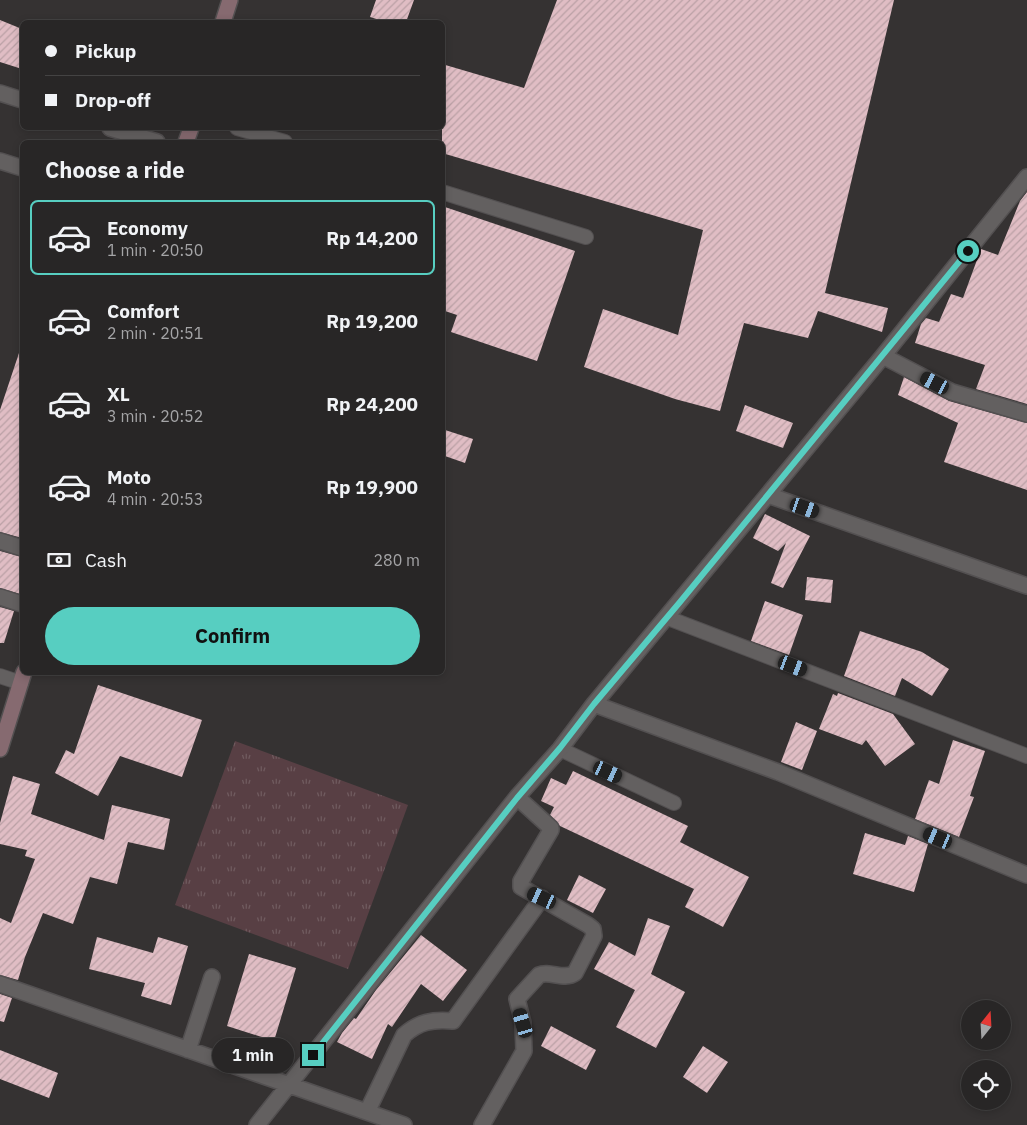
<!DOCTYPE html>
<html lang="en">
<head>
<meta charset="utf-8">
<style>
  :root { --surface:#282626; --page:#302e2e; --text:#f1f3f6; --muted:#a5a5a7; --line:#444343; --accent:#57cec1 }
  body { margin:0; font-family:"IBM Plex Sans",sans-serif; background:var(--page); color:var(--text); height:100vh; display:flex; flex-direction:column; font-size:19px; white-space:nowrap }
  * { box-sizing:border-box; margin:0 }
  p { font-size:16px; color:var(--muted) }
  .icon { flex:none; width:28px; height:28px; fill:none; stroke:currentColor; stroke-width:2; stroke-linecap:round; stroke-linejoin:round }
  .map { position:relative; flex:1; overflow:hidden }
  .sheet { position:absolute; left:20px; top:140px; width:425px; height:535px; display:flex; flex-direction:column; background:var(--surface); border-radius:8px; box-shadow:0 2px 8px #0003,0 0 0 1px var(--line) }
  .sheet>* { flex:none }
  .banner { position:absolute; left:20px; top:20px; width:425px; height:110px; border-radius:8px; box-shadow:0 2px 8px #0003,0 0 0 1px var(--line); display:grid; align-content:center; height:110px; padding:0 25px; background:var(--surface) }
  .needle { width:32px; rotate:18deg }
  .buttons { position:absolute; left:961px; top:1000px; display:grid; gap:10px }
  .buttons a { display:grid; place-items:center; width:50px; height:50px; border-radius:50%; background:var(--surface); box-shadow:0 2px 8px #0003,0 0 0 1px var(--line); font-size:25px }
  .end { position:absolute; width:22px; height:22px; margin:-11px; border:6px solid #57cec1; background:#111; box-shadow:0 0 0 2px #111 }
  .from { border-radius:50% }
  .bubble { position:absolute; height:35px; border-radius:18px; background:var(--surface); box-shadow:0 2px 8px #0003,0 0 0 1px var(--line); font-size:16px; font-weight:700; line-height:35px; text-align:center }
  .car { position:absolute; width:15px; height:30px; margin:-15px -8px; border-radius:6px; box-shadow:0 0 4px 1px #0007; background:linear-gradient(#222 24%,#8ab4d8 0 40%,#222 0 76%,#8ab4d8 0 86%,#222 0) }
  .banner b { display:flex; align-items:center; gap:18px; height:48px; font-size:19px }
  .banner b+b { border-top:1px solid var(--line) }
  .banner i { width:12px; height:12px; background:var(--text) }
  ul { padding:0; list-style:none }
  li { display:flex; align-items:center; gap:15px; height:75px; margin:0 10px 8px; padding:0 15px; border:2px solid transparent; border-radius:8px }
  li div { flex:1 }
  li b { display:block; font-size:19px }
  li em { font-style:normal; font-weight:700 }
  li.active { border-color:var(--accent) }
  li>.icon { width:45px; height:45px; stroke-width:1.5 }
  h2 { padding:0 25px; font-size:22px; line-height:60px }
  .pay { display:flex; align-items:center; gap:12px; height:55px; padding:0 25px; font-size:19px }
  .pay p { margin-inline-start:auto }
  .primary-button { display:flex; gap:10px; margin-top:auto; padding:10px 25px }
  .primary-button a { flex:1; height:58px; border-radius:30px; background:var(--accent); color:#111; font-size:20px; font-weight:700; line-height:58px; text-align:center }
  .map>svg:first-child { display:block }
  .grass { fill:url(#grass-tufts) }
  .building { fill:url(#building-hatch) }
  .lines { fill:none; stroke-linecap:round; stroke-linejoin:round }
  .lane-casing { stroke:#535051; stroke-width:16 }
  .street-casing { stroke:#535051; stroke-width:18 }
  .secondary-casing { stroke:#535051; stroke-width:18 }
  .lane { stroke:#636060; stroke-width:14 }
  .street { stroke:#636060; stroke-width:15 }
  .secondary { stroke:#866a70; stroke-width:15 }
  .route { stroke:#57cec1; stroke-width:6 }
</style>
</head>
<body>
<div class="map">
<svg width="1027" height="1125" viewBox="0 0 1027 1125">
  <defs>
    <pattern id="grass-tufts" width="24" height="20" patternUnits="userSpaceOnUse" patternTransform="scale(1.25)"><rect width="24" height="20" fill="#583f44"/><path d="M3 7l-1-3M5 7V3M7 7l1-3M15 17l-1-3M17 17v-4M19 17l1-3" fill="none" stroke="#705b5f"/></pattern>
    <pattern id="building-hatch" width="6" height="6" patternUnits="userSpaceOnUse" patternTransform="scale(1.25)"><rect width="6" height="6" fill="#e0bdc4"/><path d="M-1 1l2-2M0 6l6-6M5 7l2-2" fill="none" stroke="#baa0a5"/></pattern>
  </defs>
  <rect width="100%" height="100%" fill="#353232"/>
  <path class="grass" d="M 235,741 L 408,805 L 348,969 L 175,905 Z"/>
  <path class="building" d="M 376,0 L 414,0 L 406,22 L 386,22 L 370,17 Z
    M 557,0 L 894,0 L 825,293 L 888,308 L 882,332 L 818,311 L 808,338 L 744,323 L 720,411 L 675,399 L 584,367 L 603,309 L 678,335 L 703,230 L 442,153 L 442,64 L 524,88 Z
    M 0,20 L 22,29 L 22,69 L 0,62 Z
    M 1027,192 L 1027,404 L 976,389 L 985,365 L 915,343 L 921,324 L 926,318 L 939,322 L 951,294 L 963,298 L 981,249 L 998,255 L 1020,201 Z
    M 442,206 L 575,251 L 537,361 L 451,332 L 457,315 L 442,310 Z
    M 19,353 L 22,354 L 22,538 L 0,532 L 0,410 Z
    M 904,377 L 949,401 L 1027,423 L 1027,490 L 944,462 L 958,423 L 898,395 Z
    M 745,405 L 793,423 L 783,448 L 736,431 Z
    M 442,429 L 473,439 L 465,463 L 442,455 Z
    M 765,514 L 810,536 L 783,588 L 771,583 L 786,543 L 778,551 L 753,538 Z
    M 0,551 L 22,557 L 22,587 L 20,594 L 0,588 Z
    M 807,577 L 833,580 L 831,603 L 805,600 Z
    M 765,601 L 803,615 L 789,655 L 751,641 Z
    M 0,607 L 14,611 L 4,643 L 0,643 Z
    M 860,631 L 922,652 L 949,669 L 932,696 L 902,678 L 895,696 L 844,676 Z
    M 98,685 L 202,720 L 182,777 L 120,756 L 98,796 L 55,773 L 66,750 L 74,754 Z
    M 838,693 L 893,714 L 915,744 L 885,766 L 866,740 L 862,745 L 819,729 L 833,694 L 837,696 Z
    M 796,722 L 817,731 L 802,770 L 781,762 Z
    M 953,740 L 985,751 L 970,796 L 974,797 L 959,837 L 915,819 L 929,780 L 939,784 Z
    M 573,771 L 688,826 L 680,842 L 749,877 L 723,927 L 685,907 L 694,889 L 560,826 L 550,815 L 554,807 L 541,801 L 551,778 L 566,785 Z
    M 13,776 L 40,784 L 31,814 L 104,840 L 112,805 L 170,819 L 164,850 L 128,842 L 117,884 L 90,877 L 73,924 L 43,913 L 25,957 L 18,980 L 0,975 L 0,918 L 11,923 L 35,859 L 25,856 L 27,850 L 0,844 L 0,823 Z
    M 865,833 L 905,845 L 908,836 L 928,844 L 914,892 L 853,874 Z
    M 579,875 L 606,889 L 593,913 L 567,900 Z
    M 648,918 L 670,926 L 651,974 L 685,992 L 656,1048 L 616,1027 L 635,990 L 594,969 L 609,942 L 635,956 Z
    M 421,935 L 467,970 L 443,1001 L 421,984 L 392,1027 L 388,1024 L 372,1059 L 337,1042 L 342,1033 L 354,1018 L 356,1019 L 376,990 Z
    M 97,937 L 153,953 L 158,937 L 188,946 L 171,1005 L 141,996 L 145,983 L 89,969 Z
    M 249,954 L 296,968 L 274,1041 L 227,1026 Z
    M 0,994 L 12,998 L 4,1022 L 0,1021 Z
    M 551,1026 L 596,1050 L 586,1070 L 541,1046 Z
    M 703,1046 L 728,1062 L 707,1093 L 683,1077 Z
    M 0,1050 L 58,1073 L 49,1098 L 0,1079 Z"/>
  <g class="lines">
    <g class="lane-casing">
      <path id="lane" d="M 237,128 L 285,142
        M 442,192 L 586,237
        M 668,618 L 1027,756
        M 0,676 L 21,683
        M 560,749 L 674,803"/>
    </g>
    <g class="street-casing">
      <path id="street" d="M 0,93 L 22,100
        M 110,128 L 157,142
        M 0,161 L 22,168
        M 883,356 L 952,392 L 1027,414
        M 768,495 L 1027,586
        M 0,541 L 22,548
        M 0,597 L 22,604
        M 594,704 L 778,772 L 1027,875
        M 0,984 L 404,1125
        M 188,1050 L 212,977
        M 367,1112 L 404,1035 C 419,1022 432,1019 453,1021 L 542,898
        M 257,1125 L 517,797 L 560,749 L 594,704 L 883,356 L 1027,177
        M 482,1125 L 524,1051 L 523,1023 L 517,999 L 539,975 C 550,970 564,981 575,973 L 594,936 L 593,929 L 588,925 L 521,887 L 521,881 L 551,830 L 551,828 L 517,797"/>
    </g>
    <g class="secondary-casing">
      <path id="secondary" d="M 223,22 L 230,0
        M 186,142 L 191,128
        M 0,749 L 24,672"/>
    </g>
    <use href="#lane" class="lane"/>
    <use href="#street" class="street"/>
    <use href="#secondary" class="secondary"/>
  </g>
  <g class="lines">
    <path class="route" d="M 313,1055 L 517,798 L 560,748 L 594,704 L 680,602 L 968,251"/>
  </g>
</svg>
<div class="buttons">
<a><svg class="needle" viewBox="-14 -14 28 28"><path d="M0-13l5 13h-10z" fill="#e53935"/><path d="M0 13l5-13h-10z" fill="#a5a5a7"/></svg></a>
<a><svg class="icon" aria-label="locate" viewBox="0 0 24 24"><circle cx="12" cy="12" r="6"/><path d="M12 2v4M12 18v4M2 12h4M18 12h4"/></svg></a>
</div>
<i class="end from" style="left:968px;top:251px"></i>
<i class="end" style="left:313px;top:1055px"></i>
<div class="bubble" style="left:212px;top:1038px;width:82px">1 min</div>
<i class="car" style="left:935px;top:383px;rotate:297deg"></i>
<i class="car" style="left:805px;top:508px;rotate:109deg"></i>
<i class="car" style="left:793px;top:666px;rotate:111deg"></i>
<i class="car" style="left:608px;top:772px;rotate:115deg"></i>
<i class="car" style="left:938px;top:838px;rotate:293deg"></i>
<i class="car" style="left:542px;top:898px;rotate:295deg"></i>
<i class="car" style="left:523px;top:1023px;rotate:343deg"></i>
<div class="banner">
<b><i class="from"></i>Pickup</b>
<b><i></i>Drop-off</b>
</div>
<section class="sheet">
<h2>Choose a ride</h2>
<ul>
<li class="active"><svg class="icon" aria-label="car" viewBox="0 0 24 24"><path d="M5 17H2v-5l4-1 3-4h7l3 4 3 1v5h-3M9 17h6M6 11h13"/><circle cx="7" cy="17" r="2"/><circle cx="17" cy="17" r="2"/></svg><div><b>Economy</b><p>1 min · 20:50</p></div><em>Rp 14,200</em></li>
<li><svg class="icon" aria-label="car" viewBox="0 0 24 24"><path d="M5 17H2v-5l4-1 3-4h7l3 4 3 1v5h-3M9 17h6M6 11h13"/><circle cx="7" cy="17" r="2"/><circle cx="17" cy="17" r="2"/></svg><div><b>Comfort</b><p>2 min · 20:51</p></div><em>Rp 19,200</em></li>
<li><svg class="icon" aria-label="car" viewBox="0 0 24 24"><path d="M5 17H2v-5l4-1 3-4h7l3 4 3 1v5h-3M9 17h6M6 11h13"/><circle cx="7" cy="17" r="2"/><circle cx="17" cy="17" r="2"/></svg><div><b>XL</b><p>3 min · 20:52</p></div><em>Rp 24,200</em></li>
<li><svg class="icon" aria-label="car" viewBox="0 0 24 24"><path d="M5 17H2v-5l4-1 3-4h7l3 4 3 1v5h-3M9 17h6M6 11h13"/><circle cx="7" cy="17" r="2"/><circle cx="17" cy="17" r="2"/></svg><div><b>Moto</b><p>4 min · 20:53</p></div><em>Rp 19,900</em></li>
</ul>
<div class="pay"><svg class="icon" aria-label="cash" viewBox="0 0 24 24"><path d="M3 7h18v10H3z"/><circle cx="12" cy="12" r="2"/></svg>Cash<p>280 m</p></div>
<div class="primary-button"><a>Confirm</a></div>
</section>
</div>
</body>
</html>
